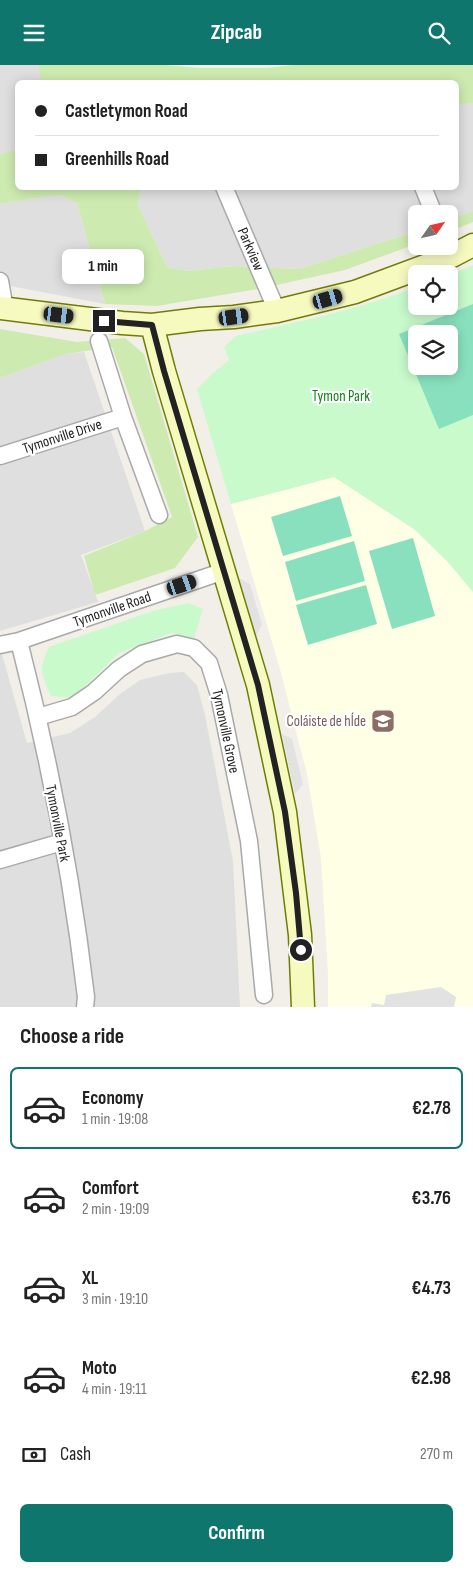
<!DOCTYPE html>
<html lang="en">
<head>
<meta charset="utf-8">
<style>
  :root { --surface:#fff; --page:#f2f2f2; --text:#222; --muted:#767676; --line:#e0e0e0; --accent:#0f766e }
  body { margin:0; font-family:"Sofia Sans Condensed",sans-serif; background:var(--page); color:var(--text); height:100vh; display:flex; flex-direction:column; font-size:19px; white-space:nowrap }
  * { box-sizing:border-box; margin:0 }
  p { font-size:16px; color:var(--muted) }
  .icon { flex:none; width:28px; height:28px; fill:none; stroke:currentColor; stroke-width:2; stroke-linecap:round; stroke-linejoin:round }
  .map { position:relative; height:942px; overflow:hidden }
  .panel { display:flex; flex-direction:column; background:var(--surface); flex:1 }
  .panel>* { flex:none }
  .hud { position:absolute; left:15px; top:15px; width:444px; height:110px; border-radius:8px; box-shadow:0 2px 12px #0003; display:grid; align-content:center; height:110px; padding:0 20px; background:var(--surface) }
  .needle { width:32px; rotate:56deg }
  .tools { position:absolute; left:408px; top:140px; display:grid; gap:10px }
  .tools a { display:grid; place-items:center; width:50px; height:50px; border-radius:8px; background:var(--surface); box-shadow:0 2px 12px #0003; font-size:25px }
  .end { position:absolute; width:22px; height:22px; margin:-11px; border:6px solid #222; background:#fff; box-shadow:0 0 0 2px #fff }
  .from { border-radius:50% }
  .bubble { position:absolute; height:35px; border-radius:8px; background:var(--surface); box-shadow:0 2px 12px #0003; font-size:16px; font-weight:700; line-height:35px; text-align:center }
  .car { position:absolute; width:15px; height:30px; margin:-15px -8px; border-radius:6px; box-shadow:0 0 4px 1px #0007; background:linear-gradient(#222 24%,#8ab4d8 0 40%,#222 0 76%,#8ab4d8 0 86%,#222 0) }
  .hud b { display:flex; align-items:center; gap:18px; height:48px; font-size:19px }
  .hud b+b { border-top:1px solid var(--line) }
  .hud i { width:12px; height:12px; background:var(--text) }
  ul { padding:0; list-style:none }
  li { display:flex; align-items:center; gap:15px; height:82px; margin:0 10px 8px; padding:0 10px; border:2px solid transparent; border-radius:8px }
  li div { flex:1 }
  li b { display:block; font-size:19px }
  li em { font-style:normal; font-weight:700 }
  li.active { border-color:var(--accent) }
  li>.icon { width:45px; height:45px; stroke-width:1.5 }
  h2 { padding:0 20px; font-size:22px; line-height:60px }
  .pay { display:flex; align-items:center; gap:12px; height:55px; padding:0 20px; font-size:19px }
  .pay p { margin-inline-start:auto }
  .cta { display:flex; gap:10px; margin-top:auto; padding:10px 20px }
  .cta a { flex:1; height:58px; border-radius:8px; background:var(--accent); color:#fff; font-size:20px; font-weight:700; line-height:58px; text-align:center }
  header { display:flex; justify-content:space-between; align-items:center; height:65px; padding:0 20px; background:var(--accent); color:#fff; font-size:22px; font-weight:700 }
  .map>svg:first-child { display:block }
  .residential { fill:#e0dfdf }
  .education { fill:#ffffe5 }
  .grass { fill:#cdebb0 }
  .park { fill:#c8facc; fill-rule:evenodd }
  .pitch { fill:#88e0be; fill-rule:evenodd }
  .parking { fill:#e2e2e2 }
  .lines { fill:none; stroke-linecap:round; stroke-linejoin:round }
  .street-casing { stroke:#a9a9a9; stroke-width:19 }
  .secondary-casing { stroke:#707d05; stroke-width:25 }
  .street { stroke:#fff; stroke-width:16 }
  .secondary { stroke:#f7fabf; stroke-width:22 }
  .route { stroke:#222; stroke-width:6 }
  .labels { text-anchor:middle; stroke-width:4.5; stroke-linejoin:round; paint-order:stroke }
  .street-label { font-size:15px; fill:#222; stroke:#fff }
  .park-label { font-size:15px; fill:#0c8416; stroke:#fff }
  .education-label { font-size:15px; fill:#785e54; stroke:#fff; text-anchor:end }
</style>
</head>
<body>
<header><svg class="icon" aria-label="menu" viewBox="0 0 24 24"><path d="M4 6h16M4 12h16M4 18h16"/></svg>Zipcab<svg class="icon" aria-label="search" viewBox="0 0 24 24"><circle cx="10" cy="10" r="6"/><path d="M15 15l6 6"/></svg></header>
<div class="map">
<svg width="473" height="942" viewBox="0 0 473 942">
  <rect width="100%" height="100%" fill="#f2efe9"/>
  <path class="residential" d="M 0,0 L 38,0 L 41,17 L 18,18 L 17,84 L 0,89 Z
    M 473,38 L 473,146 L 449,155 L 449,149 L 416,149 L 416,166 L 299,204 L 233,201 L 188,206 L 167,202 L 138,140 L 141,123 L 456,122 L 456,40 Z
    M 60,130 L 77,138 L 105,239 L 0,219 L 0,139 L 30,134 Z
    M 84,287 L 145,466 L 81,490 L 98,537 L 0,566 L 0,313 L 66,289 Z
    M 0,582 L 27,678 L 70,668 L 95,652 L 120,629 L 140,615 L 169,608 L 184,607 L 197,620 L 205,650 L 233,796 L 240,942 L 0,942 Z"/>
  <path class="education" d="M 334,412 L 414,464 L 447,496 L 473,527 L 473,942 L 328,942 L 328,909 L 321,793 L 307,709 L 280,604 L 231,439 Z"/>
  <path class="grass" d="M 38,0 L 166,0 L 198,3 L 267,3 L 294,0 L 473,0 L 473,38 L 456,40 L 456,18 L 41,18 Z
    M 17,84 L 18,122 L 141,123 L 138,140 L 167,202 L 188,206 L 233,201 L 299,204 L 416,166 L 416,179 L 345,205 L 263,223 L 157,241 L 105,239 L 77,138 L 60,130 L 30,134 L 0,139 L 0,89 Z
    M 473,146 L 473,157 L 449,167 L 449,155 Z
    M 0,264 L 77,277 L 125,273 L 144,289 L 198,472 L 175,503 L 95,530 L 84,491 L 145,466 L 172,452 L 112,282 L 66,289 L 0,313 Z"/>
  <path class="park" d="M 473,200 L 473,527 L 447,496 L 414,464 L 334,412 L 231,439 L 197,324 L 213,308 L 229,295 L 224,282 L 236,271 C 297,257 358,245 416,222 L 416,241 L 449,241 L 449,210 ZM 416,269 L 449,269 L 449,301 L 416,301 Z
    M 188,538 L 203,544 L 194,573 L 172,568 L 119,588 L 73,633 L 51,631 C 41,608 38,605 49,582 L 153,546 Z"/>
  <path class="pitch" d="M 473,239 L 473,350 L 439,364 L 399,269 ZM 416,269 L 449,269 L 449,301 L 416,301 Z
    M 340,431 L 352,471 L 283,491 L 271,452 Z
    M 413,473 L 435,551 L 392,564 L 369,486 Z
    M 354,476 L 365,516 L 296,536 L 285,497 Z
    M 366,520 L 377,559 L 308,580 L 296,540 Z"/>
  <path class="parking" d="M 239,513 L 250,519 L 262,560 L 256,571 Z
    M 282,669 L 292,674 L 303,719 L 295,729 Z
    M 441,922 L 456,932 L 454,942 L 371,942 L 372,938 L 384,940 L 386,930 Z"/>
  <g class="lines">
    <g class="street-casing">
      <path id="street" d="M 224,122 L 277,246
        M 423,122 L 434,149
        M 0,216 L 5,244
        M 99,276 L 123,352 L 159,450
        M 0,391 L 123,352
        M 19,576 C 49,693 72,812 86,932 L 85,942
        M 0,580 L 19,576 L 224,506
        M 38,652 L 72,642 L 94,627 L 119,604 L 142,589 L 177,579 L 194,583 L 209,598 L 219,630 L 249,776 L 264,930
        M 0,795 L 62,777"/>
    </g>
    <g class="secondary-casing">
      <path id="secondary" d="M 0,243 L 122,258 L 152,260 L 200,254 L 234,252 L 277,246 L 355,227 L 452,191 L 473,180
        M 152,260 L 164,306 L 258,620 L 285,747 L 300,870 L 303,942"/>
    </g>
    <use href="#street" class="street"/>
    <use href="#secondary" class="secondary"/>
  </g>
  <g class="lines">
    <path class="route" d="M 104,256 L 152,260 L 164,306 L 258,620 L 285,747 L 296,828 L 301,885"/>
  </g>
  <defs>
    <g id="school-square" transform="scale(1.25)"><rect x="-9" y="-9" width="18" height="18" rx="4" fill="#8d6e63" stroke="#fff"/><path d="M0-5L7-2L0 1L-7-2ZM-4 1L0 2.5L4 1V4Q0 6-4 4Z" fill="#fff"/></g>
  </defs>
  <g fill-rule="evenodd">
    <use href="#school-square" x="383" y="656"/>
  </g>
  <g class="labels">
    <g class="street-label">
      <text transform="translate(251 184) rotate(67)" y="5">Parkview</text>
      <text transform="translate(62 371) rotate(-18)" y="5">Tymonville Drive</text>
      <text transform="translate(112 544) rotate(-19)" y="5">Tymonville Road</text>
      <text transform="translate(226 666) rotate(78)" y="5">Tymonville Grove</text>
      <text transform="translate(58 758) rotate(79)" y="5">Tymonville Park</text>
    </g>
    <g class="park-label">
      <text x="341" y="336">Tymon Park</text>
    </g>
    <g class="education-label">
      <text x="366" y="661">Coláiste de hÍde</text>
    </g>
  </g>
</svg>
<div class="tools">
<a><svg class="needle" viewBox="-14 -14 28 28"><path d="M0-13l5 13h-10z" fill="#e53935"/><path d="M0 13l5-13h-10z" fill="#767676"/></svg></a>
<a><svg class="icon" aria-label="locate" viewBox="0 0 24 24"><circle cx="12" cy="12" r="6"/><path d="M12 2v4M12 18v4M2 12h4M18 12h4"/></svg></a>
<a><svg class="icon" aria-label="layers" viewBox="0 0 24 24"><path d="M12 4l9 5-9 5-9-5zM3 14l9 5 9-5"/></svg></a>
</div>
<i class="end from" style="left:301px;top:885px"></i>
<i class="end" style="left:104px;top:256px"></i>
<div class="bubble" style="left:62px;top:184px;width:82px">1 min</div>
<i class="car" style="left:328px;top:234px;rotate:74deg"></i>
<i class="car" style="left:59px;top:250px;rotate:97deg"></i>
<i class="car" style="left:234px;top:252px;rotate:82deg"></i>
<i class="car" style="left:182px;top:520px;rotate:71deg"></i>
<div class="hud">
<b><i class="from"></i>Castletymon Road</b>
<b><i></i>Greenhills Road</b>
</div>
</div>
<section class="panel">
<h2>Choose a ride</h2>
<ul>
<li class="active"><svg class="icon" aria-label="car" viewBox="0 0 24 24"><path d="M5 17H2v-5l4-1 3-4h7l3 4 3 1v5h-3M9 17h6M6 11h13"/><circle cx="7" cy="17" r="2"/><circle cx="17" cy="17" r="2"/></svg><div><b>Economy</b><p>1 min · 19:08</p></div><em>€2.78</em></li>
<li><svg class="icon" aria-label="car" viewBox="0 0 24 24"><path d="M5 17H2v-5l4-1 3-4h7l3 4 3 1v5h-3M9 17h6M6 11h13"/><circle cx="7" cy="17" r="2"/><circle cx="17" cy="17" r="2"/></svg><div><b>Comfort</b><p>2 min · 19:09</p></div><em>€3.76</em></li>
<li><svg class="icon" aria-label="car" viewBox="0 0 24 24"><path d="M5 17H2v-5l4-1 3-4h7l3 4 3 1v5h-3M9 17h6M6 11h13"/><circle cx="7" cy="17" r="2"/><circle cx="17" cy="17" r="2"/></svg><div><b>XL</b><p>3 min · 19:10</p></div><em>€4.73</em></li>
<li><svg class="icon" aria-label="car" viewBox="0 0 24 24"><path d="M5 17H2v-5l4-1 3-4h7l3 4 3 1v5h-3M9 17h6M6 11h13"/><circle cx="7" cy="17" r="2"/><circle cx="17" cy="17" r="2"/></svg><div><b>Moto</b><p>4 min · 19:11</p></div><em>€2.98</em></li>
</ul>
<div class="pay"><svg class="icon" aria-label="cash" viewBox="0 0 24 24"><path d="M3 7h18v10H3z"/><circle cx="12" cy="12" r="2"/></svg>Cash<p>270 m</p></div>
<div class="cta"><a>Confirm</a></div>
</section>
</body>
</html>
